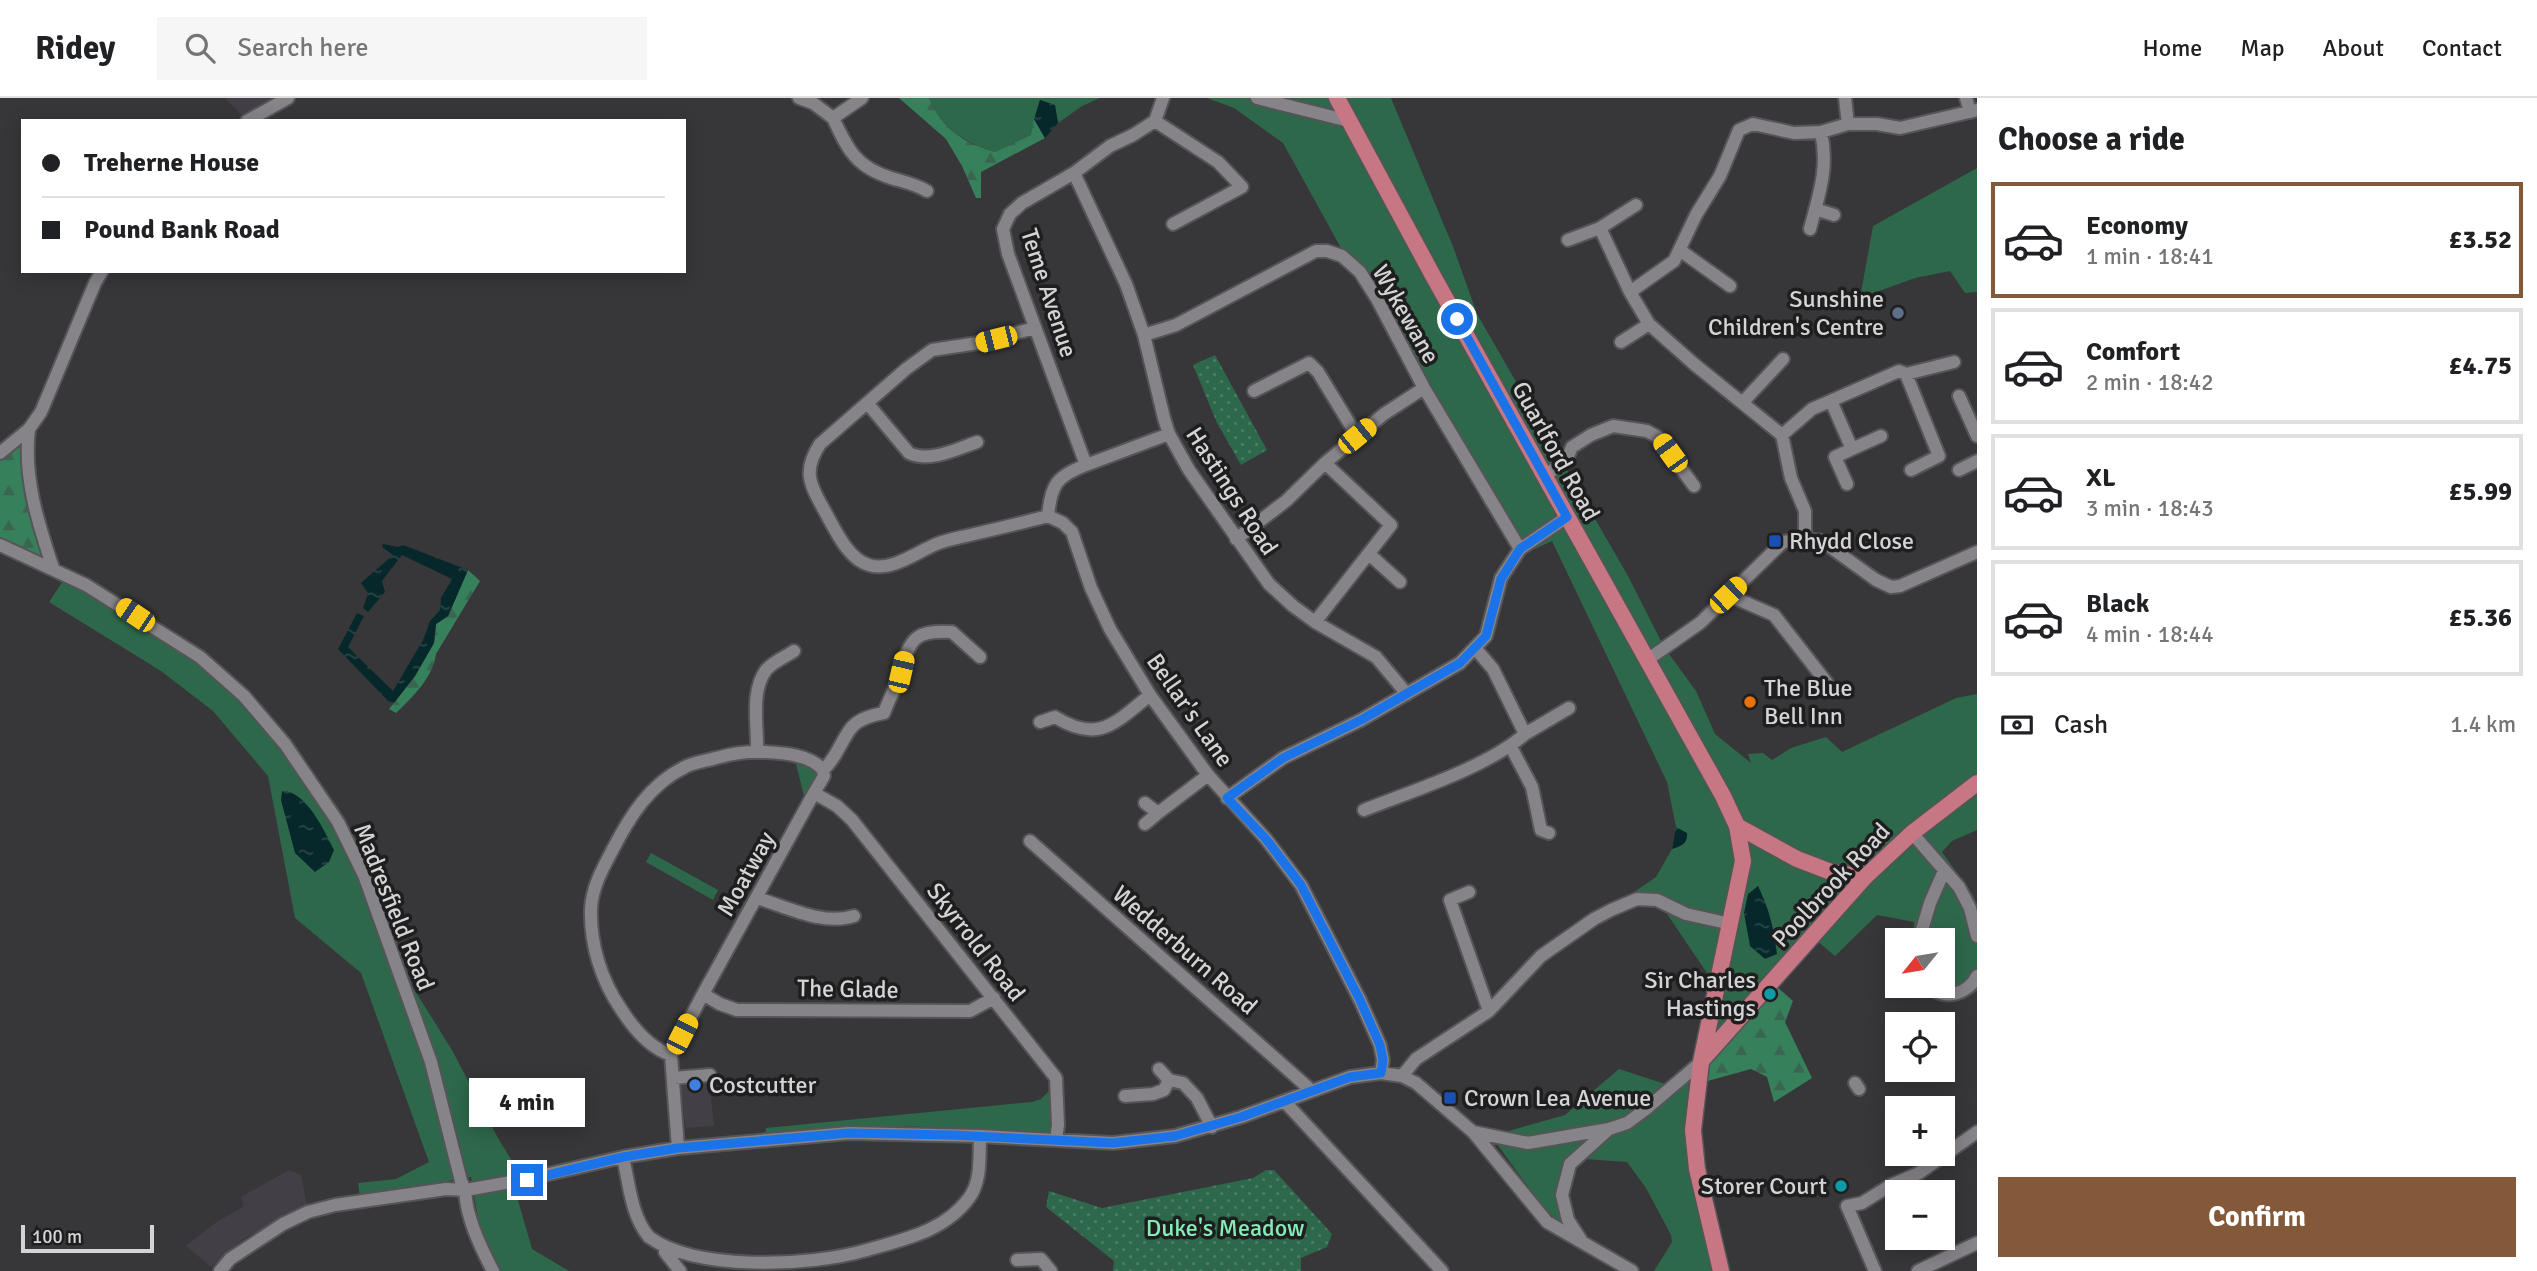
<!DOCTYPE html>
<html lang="en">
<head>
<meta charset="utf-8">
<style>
  :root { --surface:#fff; --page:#f6f6f6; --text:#202124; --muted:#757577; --line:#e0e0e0; --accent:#835939 }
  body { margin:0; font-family:Signika,sans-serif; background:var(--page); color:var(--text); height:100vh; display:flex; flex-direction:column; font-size:26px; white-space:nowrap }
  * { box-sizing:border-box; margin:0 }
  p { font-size:23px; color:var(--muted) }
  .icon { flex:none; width:38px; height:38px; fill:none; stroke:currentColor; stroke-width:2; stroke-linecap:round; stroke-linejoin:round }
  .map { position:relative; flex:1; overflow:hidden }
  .panel { display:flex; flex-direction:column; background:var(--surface); width:560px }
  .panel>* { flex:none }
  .top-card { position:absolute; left:21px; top:21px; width:665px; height:154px; border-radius:0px; box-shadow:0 4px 18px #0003; display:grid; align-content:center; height:154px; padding:0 21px; background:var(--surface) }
  .needle { width:46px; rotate:240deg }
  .fabs { position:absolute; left:1885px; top:830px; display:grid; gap:14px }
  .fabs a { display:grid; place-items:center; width:70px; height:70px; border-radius:0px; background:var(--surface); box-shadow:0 4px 18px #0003; font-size:35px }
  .scale { position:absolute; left:21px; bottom:18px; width:133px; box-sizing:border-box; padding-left:7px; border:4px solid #d4d4d6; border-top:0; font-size:19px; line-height:24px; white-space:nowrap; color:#d4d4d6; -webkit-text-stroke:5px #1e1e1f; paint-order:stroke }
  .end { position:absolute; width:32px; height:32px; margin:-16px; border:9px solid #1a73e8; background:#fff; box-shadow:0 0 0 4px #fff }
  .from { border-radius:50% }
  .bubble { position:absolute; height:49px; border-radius:0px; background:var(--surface); box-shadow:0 4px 18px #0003; font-size:23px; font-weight:700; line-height:49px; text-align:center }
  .car { position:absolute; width:21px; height:42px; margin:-21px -10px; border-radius:9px; box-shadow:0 0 5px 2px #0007; background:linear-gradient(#f5c518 24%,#345 0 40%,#f5c518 0 76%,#345 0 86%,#f5c518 0) }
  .top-card b { display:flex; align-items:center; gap:24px; height:66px; font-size:26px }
  .top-card b+b { border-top:2px solid var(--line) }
  .top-card i { width:18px; height:18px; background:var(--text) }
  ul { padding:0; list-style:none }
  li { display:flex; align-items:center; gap:21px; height:116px; margin:0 14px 10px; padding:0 7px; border:4px solid var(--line); border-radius:0px }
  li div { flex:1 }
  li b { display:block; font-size:26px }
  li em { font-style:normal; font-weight:700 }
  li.selected { border-color:var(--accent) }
  li>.icon { width:63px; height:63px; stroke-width:1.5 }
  h2 { padding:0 21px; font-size:32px; line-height:84px }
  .pay { display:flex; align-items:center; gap:18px; height:77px; padding:0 21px; font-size:26px }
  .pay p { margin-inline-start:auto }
  .action { display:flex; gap:14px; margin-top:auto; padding:14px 21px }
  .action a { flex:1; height:80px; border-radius:0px; background:var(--accent); color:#fff; font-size:28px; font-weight:700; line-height:80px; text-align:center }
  header { display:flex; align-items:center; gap:42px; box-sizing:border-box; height:98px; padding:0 35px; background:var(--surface); border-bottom:2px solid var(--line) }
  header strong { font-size:33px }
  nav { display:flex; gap:38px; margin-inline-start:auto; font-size:24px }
  .search { width:490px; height:63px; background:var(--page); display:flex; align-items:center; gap:18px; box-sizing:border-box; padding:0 24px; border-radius:0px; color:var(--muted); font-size:26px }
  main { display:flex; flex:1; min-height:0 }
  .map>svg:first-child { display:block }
  .built { fill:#423f47 }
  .green { fill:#2e684b }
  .forest { fill:url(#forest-firs) }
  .park { fill:url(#park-dots) }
  .water { fill:url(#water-ripples) }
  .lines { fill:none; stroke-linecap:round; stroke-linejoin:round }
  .minor-casing { stroke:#555457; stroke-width:16 }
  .major-casing { stroke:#555457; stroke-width:19 }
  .minor { stroke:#868488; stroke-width:12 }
  .major { stroke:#c67783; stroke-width:16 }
  .route { stroke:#1a73e8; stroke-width:9 }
  .service-dot { fill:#5c6f8a; stroke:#1e1e1f; stroke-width:2.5 }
  .transit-dot { fill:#1a4fb4; stroke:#1e1e1f; stroke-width:2.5 }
  .food-dot { fill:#e8710a; stroke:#1e1e1f; stroke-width:2.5 }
  .culture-dot { fill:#0f9aa8; stroke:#1e1e1f; stroke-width:2.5 }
  .shop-dot { fill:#3f7fe0; stroke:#1e1e1f; stroke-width:2.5 }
  .labels { text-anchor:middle; stroke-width:7; stroke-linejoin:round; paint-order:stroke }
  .street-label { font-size:24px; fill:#d4d4d6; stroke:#1e1e1f }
  .poi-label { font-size:24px; fill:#d4d4d6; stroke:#1e1e1f; text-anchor:start }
  .park-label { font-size:24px; fill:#84ecb7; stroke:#1e1e1f }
</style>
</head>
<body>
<header>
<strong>Ridey</strong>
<div class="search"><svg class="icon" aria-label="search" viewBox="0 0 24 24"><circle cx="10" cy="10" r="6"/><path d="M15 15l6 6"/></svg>Search here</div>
<nav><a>Home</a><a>Map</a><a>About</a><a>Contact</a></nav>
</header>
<main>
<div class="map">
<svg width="1977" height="1173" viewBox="0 0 1977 1173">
  <defs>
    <pattern id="forest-firs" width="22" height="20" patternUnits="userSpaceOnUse" patternTransform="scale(1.75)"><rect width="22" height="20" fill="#36805c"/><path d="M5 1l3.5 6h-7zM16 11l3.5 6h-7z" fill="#3a6651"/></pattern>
    <pattern id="park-dots" width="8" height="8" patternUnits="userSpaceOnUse" patternTransform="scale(1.75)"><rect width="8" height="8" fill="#2e684b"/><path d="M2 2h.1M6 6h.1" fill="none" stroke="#4b7d64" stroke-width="1.8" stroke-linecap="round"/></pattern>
    <pattern id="water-ripples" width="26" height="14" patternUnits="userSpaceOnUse" patternTransform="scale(1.75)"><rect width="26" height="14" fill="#07282a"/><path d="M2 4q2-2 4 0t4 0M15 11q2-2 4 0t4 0" fill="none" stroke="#2a4648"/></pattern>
  </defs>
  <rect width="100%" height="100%" fill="#373639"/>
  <path class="built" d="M 225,0 L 268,0 L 271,2 L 241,17 Z
    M 709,980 L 714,1028 L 686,1030 L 679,983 Z
    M 289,1072 L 301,1077 L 307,1107 L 243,1141 L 211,1169 L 186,1148 L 215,1125 L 244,1108 L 241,1099 Z"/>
  <path class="green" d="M 929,0 L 1100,0 L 1082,8 L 1058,25 L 1055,8 L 1040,2 L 1031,37 L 995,54 C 965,45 941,30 929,0 Z
    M 1207,0 L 1391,0 L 1454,151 L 1477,216 L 1628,478 L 1664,549 L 1696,593 L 1715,636 L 1751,665 L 1748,656 L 1763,655 L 1772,662 L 1791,650 L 1826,639 L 1842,654 L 1956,600 L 1977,596 L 1977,732 L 1952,743 L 1942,754 L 1974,799 L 1977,813 L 1977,893 C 1955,909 1935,908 1918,887 L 1942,887 L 1942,842 L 1913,842 L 1914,824 L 1877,817 L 1835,858 L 1810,837 L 1689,980 L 1686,1051 L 1714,1173 L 1654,1173 L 1672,1144 L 1671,1137 L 1646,1090 L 1627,1064 L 1585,1061 L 1564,1071 C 1557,1096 1556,1106 1566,1130 L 1543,1109 L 1488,1034 L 1505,1034 L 1565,1017 L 1619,971 L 1668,987 L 1691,966 L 1711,881 L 1663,810 L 1624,801 L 1656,779 L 1672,751 L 1676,729 L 1667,684 L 1552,443 L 1526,455 L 1366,171 L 1341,150 L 1283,45 L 1234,10 Z
    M 1977,70 L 1977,194 L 1965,195 L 1950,173 L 1915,180 L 1860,200 L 1873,128 Z
    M 65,480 L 176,547 L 236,593 L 284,652 L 350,754 L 386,788 L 402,872 L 452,952 L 498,1040 L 520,1076 L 511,1078 L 532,1151 L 569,1173 L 498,1173 L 480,1132 L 471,1079 L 360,1098 L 358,1085 L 396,1081 L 429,1064 L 361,875 L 295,820 L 268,678 L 213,613 L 161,573 L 49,504 Z
    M 795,662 L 811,666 L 817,673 L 817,681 L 805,702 Z
    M 651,755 L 718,792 L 713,802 L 646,764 Z
    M 1052,990 L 1051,1037 L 910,1028 L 765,1036 L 766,1030 L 1032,1004 L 1041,1001 Z"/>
  <path class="forest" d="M 899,0 L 929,0 C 942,31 964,45 995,54 L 1031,37 L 1034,21 L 1045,40 L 981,74 L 981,100 L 976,100 L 962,68 L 946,41 Z
    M 20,349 L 28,406 L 44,462 L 0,442 L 0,360 Z
    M 468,472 L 480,483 L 436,556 C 433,579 413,599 396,615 L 389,611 L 415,578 L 434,545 L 436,526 L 448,518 Z
    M 1776,888 L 1793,903 L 1785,924 L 1812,980 L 1774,1004 L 1767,979 L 1751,971 L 1704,984 L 1706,967 Z"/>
  <path class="park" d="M 1215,257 L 1267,352 L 1241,367 L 1217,325 L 1193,267 Z
    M 1266,1072 L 1274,1072 L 1332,1136 L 1327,1149 L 1301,1160 L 1301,1173 L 1113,1173 L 1114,1163 L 1046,1109 L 1049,1093 L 1102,1110 L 1253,1080 Z"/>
  <path class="water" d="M 1040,2 L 1055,7 L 1058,25 L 1045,40 L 1034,21 Z
    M 383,446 L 398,449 L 403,447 L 468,472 L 448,518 L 436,526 L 434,545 L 415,578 L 394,605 L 388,603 L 338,551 L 357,515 L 364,518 L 348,549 L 393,593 L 423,542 L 430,523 L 440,512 L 441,500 L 452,481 L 402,457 L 382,483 L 385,494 L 368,514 L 363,510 L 368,495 L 361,485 L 393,457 L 382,449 Z
    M 282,693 C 306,692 325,734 334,752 L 329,764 L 315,774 L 295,755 L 281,702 Z
    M 1676,729 L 1687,735 C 1688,746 1681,748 1672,751 Z
    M 1758,788 C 1769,810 1774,831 1777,856 L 1765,861 L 1750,848 L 1744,815 L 1748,796 Z"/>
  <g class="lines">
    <g class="minor-casing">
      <path id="minor" d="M 799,0 L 813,5 L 833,20
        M 862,0 L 833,20 C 848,52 856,69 891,80 C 904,84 915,86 927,93
        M 1257,0 L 1349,23
        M 1845,0 L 1848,26
        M 1966,0 L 1970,14
        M 247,23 L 288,0
        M 1155,23 L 1218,64 L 1242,89 L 1173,126
        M 1074,75 L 1126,186 L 1144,237 L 1164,320 L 1169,336 L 1189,372 L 1269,486 L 1293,508 L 1315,524 L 1376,559 L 1407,596
        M 1636,107 L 1600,130 L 1630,194 L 1649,226 L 1694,266 L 1782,337
        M 1815,111 L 1834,117
        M 1810,131 C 1819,96 1829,70 1821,34
        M 1568,142 L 1600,130
        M 1681,153 L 1730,188
        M 1630,194 L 1674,163 L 1696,117 L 1720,78 L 1739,32 L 1753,26 L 1794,35 L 1821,34 L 1848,26 L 1877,26 L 1900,30 L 1977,12
        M 1035,230 L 978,245 L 932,252 L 906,271 L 820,346 C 803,372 809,385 823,410 C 834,429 847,461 869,467 C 890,474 916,455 934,447 C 945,442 958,440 970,437 C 996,431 1022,425 1048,418
        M 1144,237 L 1176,227 L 1316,153 L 1327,153 L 1342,158 L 1360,174 L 1377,201 L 1424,290 L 1520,451
        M 1621,244 L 1649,226
        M 1906,276 L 1939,358 L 1911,372
        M 1254,293 L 1309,265 L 1318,274 L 1357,338
        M 1959,298 L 1977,338
        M 1831,303 L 1852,351 L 1835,359 L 1847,386
        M 1743,304 L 1783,261
        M 868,306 L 909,355 C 929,365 957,351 977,344
        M 29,331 C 23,379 38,425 53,470
        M 1852,351 L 1881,338
        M 0,355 L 29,331 L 41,314 L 95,185 L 102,173
        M 1086,367 L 1169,336
        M 1959,372 L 1977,363
        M 1544,378 L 1566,363 L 1572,349 L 1591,337 L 1613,328 L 1647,333 L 1658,339 L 1694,388
        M 1048,418 L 1063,425 L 1072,434 L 1091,490 L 1110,531 L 1150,597 L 1208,677 L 1266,741 L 1301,787 L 1360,902 L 1380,947 L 1383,962 L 1381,975
        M 1048,418 C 1051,386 1057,378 1086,367 L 1008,156 L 1003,131 L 1010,116 L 1022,105 L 1074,75 L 1110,48 L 1133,37 L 1155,23 L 1163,0
        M 1236,441 L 1286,403 L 1325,365 L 1384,316 L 1424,290
        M 1805,441 L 1805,413 L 1791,380 L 1782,337 L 1812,311 L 1899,273 L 1906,276 L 1954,264
        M 0,447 L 86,487 L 200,559 L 244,598 L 285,646 L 338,724 L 364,777 L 431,964 L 461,1083 C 467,1094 465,1104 469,1116 C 474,1136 483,1154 493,1173
        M 1369,456 L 1400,484
        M 1728,497 L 1774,517 L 1827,585
        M 1315,524 L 1391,427 L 1325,365
        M 1647,562 L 1700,525 L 1783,444 L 1805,441 L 1822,443 L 1876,482 L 1891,489 L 1900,488 L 1977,454
        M 1040,624 L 1055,619 C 1099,646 1115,625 1150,597
        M 1525,636 L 1569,610
        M 1511,649 L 1532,689 L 1541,732 L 1549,735
        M 757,654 C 758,628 750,594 766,572 C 773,564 785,559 794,553
        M 814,695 L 837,708 L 852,722 L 1056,980 L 1058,1027 L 1056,1042
        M 1227,700 L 1283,660 L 1361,622 L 1460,565 L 1486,538 L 1501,480 L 1520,451 L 1567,419
        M 1145,705 L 1158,715 L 1208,677
        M 1364,712 C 1412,693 1488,669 1525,636 L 1493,571 L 1475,550
        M 1145,726 L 1158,715
        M 1912,735 L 1959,789 L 1970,810 L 1977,838
        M 1030,743 L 1312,993
        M 1469,794 L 1450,802 L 1489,913
        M 757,800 C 787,809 823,828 854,818
        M 1919,842 L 1930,805 L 1944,773
        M 1928,887 C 1943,904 1968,896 1977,878
        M 703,896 L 720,906 L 737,912 L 970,913 L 994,900
        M 671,957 C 650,950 633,930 621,911 C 601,882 590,846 591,811 C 592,789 603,770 613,751 C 630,718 650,686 685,669 C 694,664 706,663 716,660 C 731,656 748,653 763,654 C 782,655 810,656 823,672
        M 1159,971 L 1169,982 L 1183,985 L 1197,1000 L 1212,1029
        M 1402,978 L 1416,961 L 1489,913 L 1541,858 L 1594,821 L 1611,812 L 1637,801 L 1657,802 L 1686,816 L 1731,826
        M 673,980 L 710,977
        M 1855,985 L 1859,991
        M 1125,998 L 1153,996 L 1164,992 L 1169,982
        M 1285,1004 L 1442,1173
        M 1473,1034 L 1528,1045 L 1609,1031
        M 678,1050 L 671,957 L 703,896 L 814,695 L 824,678 L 823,672 C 837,660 841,642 852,629 C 860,620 873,617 884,615 C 889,601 897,587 901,572 C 911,540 915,532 952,534 L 980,559
        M 623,1059 C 629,1085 631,1118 649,1139 C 696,1173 808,1169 867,1152 C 905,1141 945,1133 969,1100 C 982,1082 979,1059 980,1038
        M 1581,1142 L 1568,1122 L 1562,1097 L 1570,1066 L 1609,1031 L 1627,1025 L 1646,1011 L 1701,964
        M 665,1154 L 680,1173
        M 1017,1162 L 1041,1161 L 1051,1173
        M 220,1173 L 230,1161 L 283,1126 L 308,1114 L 335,1107 L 446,1091 L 466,1092 L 527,1081 L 623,1059 L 678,1050 L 849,1035 L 980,1038 L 1113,1045 L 1175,1038 L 1241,1019 L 1350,979 L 1381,975 L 1402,978 L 1416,985 L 1473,1034 L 1547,1124 L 1632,1173
        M 1875,1173 L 1847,1108 L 1862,1105 L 1891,1087 L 1919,1075 L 1977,1034
        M 1918,1173 L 1977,1145"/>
    </g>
    <g class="major-casing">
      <path id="major" d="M 1337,0 L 1432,176 L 1723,698 L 1737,728 L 1743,763 L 1701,964 L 1693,1032 L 1697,1071 L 1721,1173
        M 1737,728 L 1797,761 L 1831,774 L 1865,779
        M 1702,962 L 1865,779 L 1912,735 L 1977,685"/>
    </g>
    <use href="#minor" class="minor"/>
    <use href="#major" class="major"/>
  </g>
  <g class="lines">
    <path class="route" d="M 527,1082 L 623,1059 L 678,1050 L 849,1035 L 952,1037 L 1113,1045 L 1175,1038 L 1241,1019 L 1350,979 L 1381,975 L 1383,962 L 1380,947 L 1360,902 L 1301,787 L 1266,741 L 1227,700 L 1283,660 L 1361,622 L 1460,565 L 1486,538 L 1501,481 L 1520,451 L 1567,419 L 1457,221"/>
  </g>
  <circle class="service-dot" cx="1898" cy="215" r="7"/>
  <g class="transit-dot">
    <rect x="1768" y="436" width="14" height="14" rx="3.5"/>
    <rect x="1443" y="993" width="14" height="14" rx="3.5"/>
  </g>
  <circle class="food-dot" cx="1750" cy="604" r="7"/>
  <g class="culture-dot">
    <circle cx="1770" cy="896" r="7"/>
    <circle cx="1841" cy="1088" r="7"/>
  </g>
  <circle class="shop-dot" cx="695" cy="987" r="7"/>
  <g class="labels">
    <g class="street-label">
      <text transform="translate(1049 195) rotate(72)" y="8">Teme Avenue</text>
      <text transform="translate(1406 216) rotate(60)" y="8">Wykewane</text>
      <text transform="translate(1556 353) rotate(61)" y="8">Guarlford Road</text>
      <text transform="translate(1232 393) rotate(57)" y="8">Hastings Road</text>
      <text transform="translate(1190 612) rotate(55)" y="8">Bellar's Lane</text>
      <text transform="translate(746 776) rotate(-61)" y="8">Moatway</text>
      <text transform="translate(1831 787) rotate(-47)" y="8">Poolbrook Road</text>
      <text transform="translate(394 809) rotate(68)" y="8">Madresfield Road</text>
      <text transform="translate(976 844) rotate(52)" y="8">Skyrrold Road</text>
      <text transform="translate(1185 852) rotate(41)" y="8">Wedderburn Road</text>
      <text transform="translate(848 891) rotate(1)" y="8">The Glade</text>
    </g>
    <g class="poi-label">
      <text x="1884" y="209" text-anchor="end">Sunshine<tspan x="1884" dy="28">Children's Centre</tspan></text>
      <text x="1789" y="451">Rhydd Close</text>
      <text x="1764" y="598">The Blue<tspan x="1764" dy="28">Bell Inn</tspan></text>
      <text x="1756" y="890" text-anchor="end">Sir Charles<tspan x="1756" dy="28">Hastings</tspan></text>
      <text x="709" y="995">Costcutter</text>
      <text x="1464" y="1008">Crown Lea Avenue</text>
      <text x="1827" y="1096" text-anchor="end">Storer Court</text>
    </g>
    <g class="park-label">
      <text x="1225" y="1138">Duke's Meadow</text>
    </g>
  </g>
</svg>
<div class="fabs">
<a><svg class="needle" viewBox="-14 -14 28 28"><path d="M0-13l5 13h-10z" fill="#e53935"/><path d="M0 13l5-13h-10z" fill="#757577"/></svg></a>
<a><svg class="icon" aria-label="locate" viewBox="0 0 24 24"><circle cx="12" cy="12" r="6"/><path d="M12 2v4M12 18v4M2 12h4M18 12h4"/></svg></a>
<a>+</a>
<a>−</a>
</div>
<div class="scale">100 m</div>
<i class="end from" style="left:1457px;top:221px"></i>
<i class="end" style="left:527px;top:1082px"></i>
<div class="bubble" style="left:469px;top:980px;width:116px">4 min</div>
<i class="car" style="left:996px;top:241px;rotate:256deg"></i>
<i class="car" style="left:1357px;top:338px;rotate:51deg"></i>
<i class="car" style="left:1670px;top:355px;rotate:324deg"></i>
<i class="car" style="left:1728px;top:497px;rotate:46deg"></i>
<i class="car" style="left:135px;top:517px;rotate:304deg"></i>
<i class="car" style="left:901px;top:574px;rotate:13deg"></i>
<i class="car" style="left:682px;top:936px;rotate:27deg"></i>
<div class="top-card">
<b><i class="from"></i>Treherne House</b>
<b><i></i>Pound Bank Road</b>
</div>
</div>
<section class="panel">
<h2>Choose a ride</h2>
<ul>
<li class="selected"><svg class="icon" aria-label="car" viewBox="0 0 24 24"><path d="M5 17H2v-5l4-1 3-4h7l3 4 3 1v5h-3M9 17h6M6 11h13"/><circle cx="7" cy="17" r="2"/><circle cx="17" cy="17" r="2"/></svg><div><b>Economy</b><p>1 min · 18:41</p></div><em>£3.52</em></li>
<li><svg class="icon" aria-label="car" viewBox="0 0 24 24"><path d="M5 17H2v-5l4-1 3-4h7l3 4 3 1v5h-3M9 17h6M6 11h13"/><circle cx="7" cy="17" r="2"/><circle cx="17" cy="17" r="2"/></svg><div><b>Comfort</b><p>2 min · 18:42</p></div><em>£4.75</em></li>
<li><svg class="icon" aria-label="car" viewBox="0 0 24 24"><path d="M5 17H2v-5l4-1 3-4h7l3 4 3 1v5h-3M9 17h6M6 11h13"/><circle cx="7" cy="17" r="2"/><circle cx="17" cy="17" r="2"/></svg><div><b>XL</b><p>3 min · 18:43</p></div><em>£5.99</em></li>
<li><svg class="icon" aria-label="car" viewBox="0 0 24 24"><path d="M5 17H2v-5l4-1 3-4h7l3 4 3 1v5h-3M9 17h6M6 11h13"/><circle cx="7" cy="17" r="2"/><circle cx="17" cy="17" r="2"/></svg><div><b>Black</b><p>4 min · 18:44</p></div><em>£5.36</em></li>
</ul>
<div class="pay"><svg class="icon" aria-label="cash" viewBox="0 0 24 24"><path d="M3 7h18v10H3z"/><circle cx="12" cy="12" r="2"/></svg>Cash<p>1.4 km</p></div>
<div class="action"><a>Confirm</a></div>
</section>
</main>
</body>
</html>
